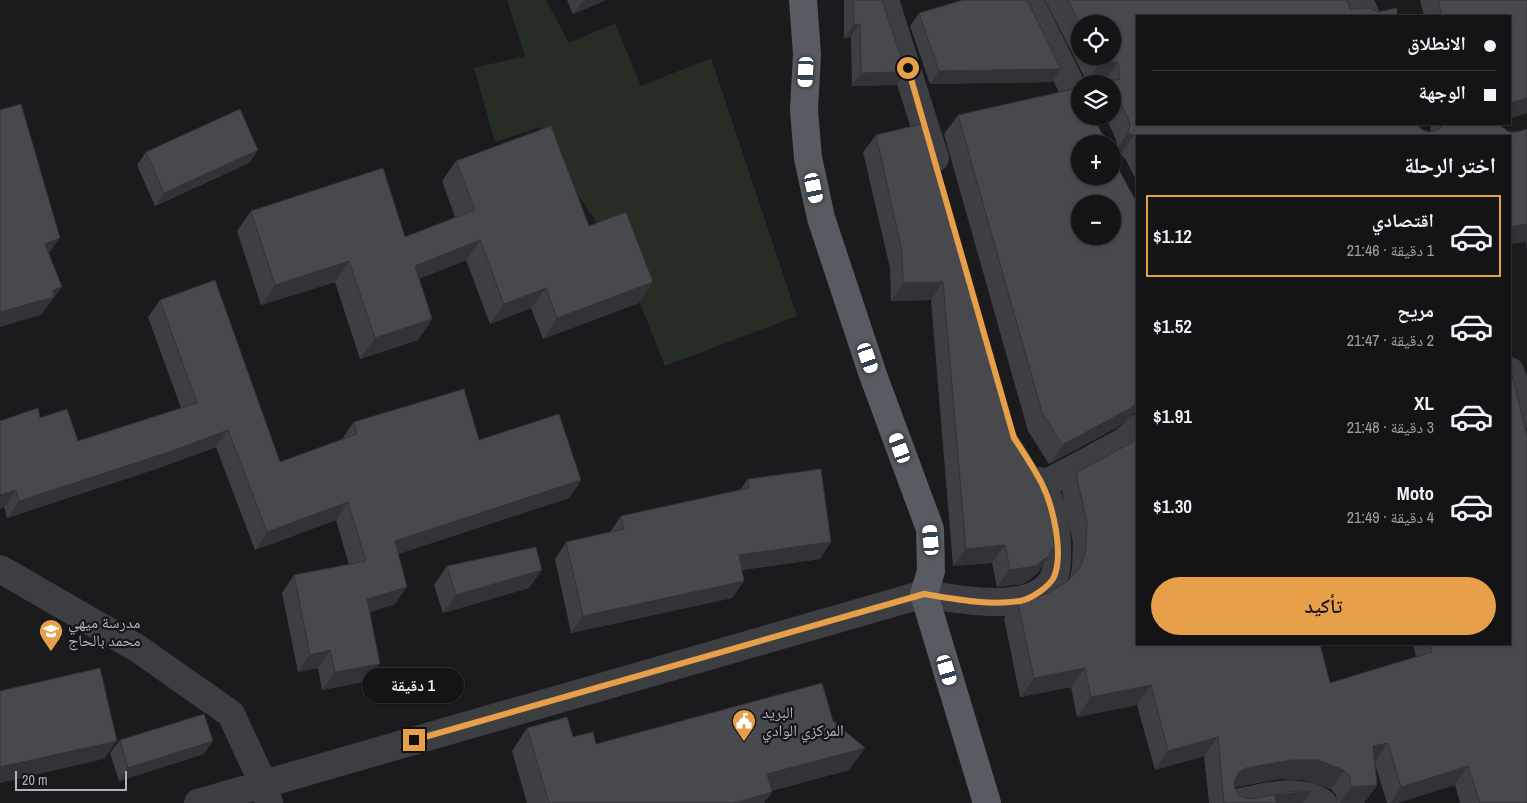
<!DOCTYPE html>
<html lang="ar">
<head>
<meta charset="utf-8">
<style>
  :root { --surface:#141416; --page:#1d1d1f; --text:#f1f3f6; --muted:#9d9ea1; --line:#333335; --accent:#e7a049 }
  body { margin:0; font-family:"Archivo Narrow","Noto Naskh Arabic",sans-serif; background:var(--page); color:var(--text); direction:rtl; height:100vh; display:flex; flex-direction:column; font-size:19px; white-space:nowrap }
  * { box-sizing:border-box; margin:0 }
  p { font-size:16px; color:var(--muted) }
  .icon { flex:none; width:28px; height:28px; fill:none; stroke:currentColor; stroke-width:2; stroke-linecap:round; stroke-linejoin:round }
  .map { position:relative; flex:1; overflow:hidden; direction:ltr }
  .details { position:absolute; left:1136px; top:135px; width:375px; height:510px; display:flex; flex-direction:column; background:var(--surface); border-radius:0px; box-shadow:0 1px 4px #0004,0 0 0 1px var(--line); direction:rtl }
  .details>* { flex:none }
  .banner { position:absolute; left:1136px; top:15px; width:375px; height:110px; border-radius:0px; box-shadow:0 1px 4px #0004,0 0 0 1px var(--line); direction:rtl; display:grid; align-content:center; height:110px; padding:0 15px; background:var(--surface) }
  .controls { position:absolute; left:1071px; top:15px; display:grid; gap:10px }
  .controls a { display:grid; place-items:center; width:50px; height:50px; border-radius:50%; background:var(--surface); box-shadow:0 1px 4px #0004,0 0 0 1px var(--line); font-size:25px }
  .scale { position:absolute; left:15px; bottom:12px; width:112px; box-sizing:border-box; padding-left:5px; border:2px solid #aeb4bb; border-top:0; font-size:14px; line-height:18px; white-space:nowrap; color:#aeb4bb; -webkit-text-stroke:4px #161618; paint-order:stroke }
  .end { position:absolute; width:22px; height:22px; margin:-11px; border:6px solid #e7a049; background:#111; box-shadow:0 0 0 2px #111 }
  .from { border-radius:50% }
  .bubble { position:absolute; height:35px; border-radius:18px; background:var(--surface); box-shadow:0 1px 4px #0004,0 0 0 1px var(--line); font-size:16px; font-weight:600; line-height:35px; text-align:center; direction:rtl }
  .car { position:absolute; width:15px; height:30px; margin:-15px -8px; border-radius:6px; box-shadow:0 0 4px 1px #0007; background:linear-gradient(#fff 24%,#345 0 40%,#fff 0 76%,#345 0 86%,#fff 0) }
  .banner b { display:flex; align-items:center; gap:18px; height:48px; font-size:19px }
  .banner b+b { border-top:1px solid var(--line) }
  .banner i { width:12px; height:12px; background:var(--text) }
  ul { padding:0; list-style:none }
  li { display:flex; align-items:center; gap:15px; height:82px; margin:0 10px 8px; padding:0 5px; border:2px solid transparent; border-radius:0px }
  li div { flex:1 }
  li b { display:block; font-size:19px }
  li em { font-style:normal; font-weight:600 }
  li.on { border-color:var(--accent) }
  li>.icon { width:45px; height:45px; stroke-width:1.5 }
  h2 { padding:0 15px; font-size:22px; line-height:60px }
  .action { display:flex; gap:10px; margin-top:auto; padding:10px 15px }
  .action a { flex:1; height:58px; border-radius:30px; background:var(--accent); color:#111; font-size:20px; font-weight:600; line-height:58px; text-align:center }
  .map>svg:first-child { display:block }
  .green { fill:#252d25 }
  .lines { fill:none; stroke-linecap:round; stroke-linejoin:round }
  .minor { stroke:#3c3e42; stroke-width:28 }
  .major { stroke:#585b61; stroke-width:28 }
  .wall { fill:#3e3f42; fill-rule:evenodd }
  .shaded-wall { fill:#323336 }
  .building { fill:#48494d; stroke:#323336; fill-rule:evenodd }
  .route { stroke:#e7a049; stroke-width:6 }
  .labels { text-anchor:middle; stroke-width:4.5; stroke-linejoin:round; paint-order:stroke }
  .poi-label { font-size:16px; fill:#aeb4bb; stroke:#161618; text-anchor:start }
</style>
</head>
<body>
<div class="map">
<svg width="1527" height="803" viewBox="0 0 1527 803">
  <rect width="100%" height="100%" fill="#1b1b1d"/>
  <path class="green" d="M 507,0 L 546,0 L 569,43 L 615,23 L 641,86 L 711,58 L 797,316 L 665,366 L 640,303 L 619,228 L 597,223 L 556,163 L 540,127 L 495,142 L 474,68 L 525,56 Z"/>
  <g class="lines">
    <path class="minor" d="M 885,0 L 935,158
      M 1029,0 L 1080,103
      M 1359,0 L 1366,16
      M 1510,371 L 1527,414
      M 1043,485 L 1125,441 L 1138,428
      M 0,569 L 137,648 L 231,714 L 263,783 L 269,803
      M 198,803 L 924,594 C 956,599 1036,616 1054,577 C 1058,568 1057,556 1057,547 C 1057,525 1051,499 1040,481
      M 1236,803 C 1264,798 1298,786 1323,803"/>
    <path class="major" d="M 803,0 L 807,54 L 804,110 L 808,158 L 821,218 L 873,375 L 930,529 L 931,571 L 924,594 L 987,803"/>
  </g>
  <path class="wall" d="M 567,0 L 606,0 L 573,14 Z
    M 844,0 L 882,0 L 906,72 L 897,85 L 852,86 L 851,37 L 844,38 Z
    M 1045,0 L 1347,0 L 1350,9 L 1378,12 L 1397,16 L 1138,16 L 1422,130 L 1430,132 L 1431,132 L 1430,128 L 1433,124 L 1500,124 L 1502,127 L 1509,132 L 1517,132 L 1527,129 L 1527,251 L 1526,242 L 1138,136 L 1138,184 L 1126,160 L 1121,154 L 1114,152 L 1117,144 L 1115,137 L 1105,116 L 1112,116 L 1112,84 L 1105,84 L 1105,81 L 1087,82 ZM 1080,24 L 1112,24 L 1112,56 L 1080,56 Z
    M 1420,0 L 1527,0 L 1524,114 L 1510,118 L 1510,16 L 1424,16 Z
    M 919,13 L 1052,82 L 930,84 L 910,26 Z
    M 958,115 L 1080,144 L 1138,205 L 1138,413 L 1134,413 L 1116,428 L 1049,464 L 1028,431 L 944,134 Z
    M 926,123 L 1037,574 L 1023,584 L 997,587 L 992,563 L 953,566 L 931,300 L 891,301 L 890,268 L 863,152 L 876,135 Z
    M 258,150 L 249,163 L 155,206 L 137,165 L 146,152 Z
    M 456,161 L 589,226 L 639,303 L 543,339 L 531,308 L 490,324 L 466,260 L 419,279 L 432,319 L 418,340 L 360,359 L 335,282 L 261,305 L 237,231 L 251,211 L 405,237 L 455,217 L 442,181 Z
    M 160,300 L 280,462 L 342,439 L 354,422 L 479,440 L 581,480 L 569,498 L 398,554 L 395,604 L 370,612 L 368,681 L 322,690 L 318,668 L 298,672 L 282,593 L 294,575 L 349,565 L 336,520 L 255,550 L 216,447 L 159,468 L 7,518 L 4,507 L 40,418 L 78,441 L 181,408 L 148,317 Z
    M 1076,473 L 1138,644 L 1330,683 L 1416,657 L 1413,644 L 1510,644 L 1527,803 L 1460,803 L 1455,785 L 1397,803 L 1387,803 L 1375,764 L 1377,785 L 1364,803 L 1337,803 L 1336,795 L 1331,789 L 1304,780 L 1279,779 L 1234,787 L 1238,794 L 1244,798 L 1253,799 L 1311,791 L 1303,803 L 1209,803 L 1204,756 L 1155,770 L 1137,705 L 1077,717 L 1071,687 L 1020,697 L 1004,618 L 1017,599 L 1038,597 L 1050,592 L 1069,580 L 1072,568 L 1073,542 L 1062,492 Z
    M 748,479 L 831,542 L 820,559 L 742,570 L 744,581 L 732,598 L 571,633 L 555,559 L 566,542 L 610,532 L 621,516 L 740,490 Z
    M 447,566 L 529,588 L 443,613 L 434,585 Z
    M 833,721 L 865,748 L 849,770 L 771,791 L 772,792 L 764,803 L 527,803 L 512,751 L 527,728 L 573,737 L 596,744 Z
    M 120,740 L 204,754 L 119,781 L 110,753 Z"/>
  <path class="shaded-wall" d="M 586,0 L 606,0 L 573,14 L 583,1 Z
    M 860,24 L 851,37 L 844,38 L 854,25 Z
    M 1100,62 L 1118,62 L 1105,81 L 1087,82 Z
    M 1061,69 L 1052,82 L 930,84 L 939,71 Z
    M 906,72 L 897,85 L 852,86 L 861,73 Z
    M 1527,98 L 1527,114 L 1524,114 L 1510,118 L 1510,103 Z
    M 1128,133 L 1134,135 L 1121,154 L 1114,152 Z
    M 258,150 L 249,163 L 155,206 L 164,193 Z
    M 1527,224 L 1527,240 L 1526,242 L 1510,244 L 1510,227 Z
    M 60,238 L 47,256 L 45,244 Z
    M 480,240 L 466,260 L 400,286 L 415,266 Z
    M 349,261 L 335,282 L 261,305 L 275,285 Z
    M 653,282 L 639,303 L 543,339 L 557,318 Z
    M 943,282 L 931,300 L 891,301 L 903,283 Z
    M 62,287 L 41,315 L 0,327 L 0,312 L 53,290 Z
    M 546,288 L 531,308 L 490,324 L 504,304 Z
    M 432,319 L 418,340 L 360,359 L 375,338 Z
    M 1138,402 L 1138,413 L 1134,413 L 1116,428 L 1049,464 L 1062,445 Z
    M 228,430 L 216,447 L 159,468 L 7,518 L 19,501 Z
    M 581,480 L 569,498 L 383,559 L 395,541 Z
    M 16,490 L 4,507 L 0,509 L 0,495 Z
    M 348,502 L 336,520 L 255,550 L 267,532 Z
    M 831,542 L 820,559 L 727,572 L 739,555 Z
    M 1005,545 L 992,563 L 953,566 L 966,549 Z
    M 1049,556 L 1037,574 L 1023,584 L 997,587 L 1010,570 Z
    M 542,570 L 529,588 L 443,613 L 456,595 Z
    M 744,581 L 732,598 L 571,633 L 583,616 Z
    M 407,587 L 395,604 L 355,616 L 367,599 Z
    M 330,650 L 318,668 L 298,672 L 310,655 Z
    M 380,664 L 368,681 L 322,690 L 335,672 Z
    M 1085,668 L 1071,687 L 1020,697 L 1034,678 Z
    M 1151,685 L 1137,705 L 1077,717 L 1091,697 Z
    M 1218,737 L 1204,756 L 1155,770 L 1168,751 Z
    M 117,741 L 104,759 L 0,783 L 0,767 Z
    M 213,741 L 204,754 L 119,781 L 128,768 Z
    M 1388,743 L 1374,763 L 1373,746 Z
    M 865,748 L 849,770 L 752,796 L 767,774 Z
    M 1292,760 L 1318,760 L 1344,770 L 1331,789 L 1304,780 L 1279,779 L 1233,788 L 1225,792 L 1239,772 L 1246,768 Z
    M 1468,766 L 1455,785 L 1397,803 L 1390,803 L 1401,787 Z
    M 1377,785 L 1364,803 L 1340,803 L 1351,787 Z
    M 1311,791 L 1303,803 L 1269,803 L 1275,795 Z
    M 772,792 L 764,803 L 734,803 Z"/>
  <path class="building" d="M 853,0 L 882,0 L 906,72 L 861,73 L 860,24 L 854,25 Z
    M 963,0 L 1027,0 L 1061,69 L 939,71 L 919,13 Z
    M 1068,0 L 1347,0 L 1350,9 L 1369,8 L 1378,12 L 1397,8 L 1397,16 L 1138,16 L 1138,124 L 1417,124 L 1422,130 L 1430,132 L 1438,130 L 1444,124 L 1500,124 L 1502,127 L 1509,132 L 1517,132 L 1527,129 L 1527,224 L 1510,227 L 1510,136 L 1138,136 L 1138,138 L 1134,135 L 1128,133 L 1130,125 L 1128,118 L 1114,90 L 1112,88 L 1112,84 L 1109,84 L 1108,81 L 1120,79 L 1118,62 L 1100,62 L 1097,56 L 1112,56 L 1112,24 L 1080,24 Z
    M 1438,0 L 1527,0 L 1527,98 L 1510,103 L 1510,16 L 1442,16 Z
    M 1078,88 L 1080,90 L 1080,116 L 1094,116 L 1101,132 L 1106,137 L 1112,140 L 1111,144 L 1080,144 L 1080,176 L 1112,176 L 1112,157 L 1138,205 L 1138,402 L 1129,409 L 1062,445 L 1042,412 L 958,115 ZM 1080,204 L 1112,204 L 1112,236 L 1080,236 Z
    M 21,104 L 60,238 L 45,244 L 62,287 L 53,290 L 54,297 L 0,312 L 0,110 Z
    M 240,109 L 258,150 L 164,193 L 146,152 Z
    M 926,123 L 1011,425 L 1040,473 L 1050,503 L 1054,526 L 1054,547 L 1049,556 L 1035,566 L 1010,570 L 1005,545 L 966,549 L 943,282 L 903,283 L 902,251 L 876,135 Z
    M 551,126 L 589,226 L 626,212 L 653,282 L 557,318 L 546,288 L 504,304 L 480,240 L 415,266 L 432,319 L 375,338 L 349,261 L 275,285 L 251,211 L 383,168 L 405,237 L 475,210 L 456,161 Z
    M 215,280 L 280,462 L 357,434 L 354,422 L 464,389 L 479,440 L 559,414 L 581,480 L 395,541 L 407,587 L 367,599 L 380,664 L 335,672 L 330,650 L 310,655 L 294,575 L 366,561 L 348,502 L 267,532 L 228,430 L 172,451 L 19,501 L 16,490 L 0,495 L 0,421 L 38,408 L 40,418 L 67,409 L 78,441 L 197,403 L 160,300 Z
    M 1510,368 L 1527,435 L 1527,803 L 1480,803 L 1468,766 L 1401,787 L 1388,743 L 1373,746 L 1377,785 L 1351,787 L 1350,776 L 1344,770 L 1318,760 L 1292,760 L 1246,768 L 1239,772 L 1235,779 L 1234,787 L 1238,794 L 1244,798 L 1253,799 L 1285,792 L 1296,791 L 1311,791 L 1275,795 L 1276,803 L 1224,803 L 1218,737 L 1168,751 L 1151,685 L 1091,697 L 1085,668 L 1034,678 L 1017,599 L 1038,597 L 1050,592 L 1068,581 L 1081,566 L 1086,549 L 1087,523 L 1076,473 L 1138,439 L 1138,644 L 1320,644 L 1330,683 L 1432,652 L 1431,644 L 1510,644 Z
    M 821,469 L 831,542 L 739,555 L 744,581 L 583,616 L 566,542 L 624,529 L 621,516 L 749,488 L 748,479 Z
    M 536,547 L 542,570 L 456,595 L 447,566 Z
    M 100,668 L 117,741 L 0,767 L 0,691 Z
    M 822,683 L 833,721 L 865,748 L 767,774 L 772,792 L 734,803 L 549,803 L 527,728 L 567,717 L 573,737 L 593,732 L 596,744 Z
    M 204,714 L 213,741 L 128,768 L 120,740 Z"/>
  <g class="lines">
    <path class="route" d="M 414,740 L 924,594 C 955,599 989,606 1020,601 C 1031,599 1049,587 1054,577 C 1064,553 1053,506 1042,484 C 1034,468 1024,453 1014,438 L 908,68"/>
  </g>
  <defs>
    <g id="school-pin" transform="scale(1.25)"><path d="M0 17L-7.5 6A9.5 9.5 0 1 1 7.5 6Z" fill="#e7a049" stroke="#161618"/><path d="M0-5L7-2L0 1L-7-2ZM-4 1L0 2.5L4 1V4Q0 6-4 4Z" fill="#fff"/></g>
    <g id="civic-pin" transform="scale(1.25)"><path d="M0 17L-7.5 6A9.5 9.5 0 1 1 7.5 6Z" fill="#e7a049" stroke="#161618"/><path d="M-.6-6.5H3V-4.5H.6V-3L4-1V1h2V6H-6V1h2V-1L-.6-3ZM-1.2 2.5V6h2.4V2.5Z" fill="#fff"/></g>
  </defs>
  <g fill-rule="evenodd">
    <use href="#school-pin" x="51" y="631"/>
    <use href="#civic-pin" x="744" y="721"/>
  </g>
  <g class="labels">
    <g class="poi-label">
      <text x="68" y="628">مدرسة ميهي<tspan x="68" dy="18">محمد بالحاج</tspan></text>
      <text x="762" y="718">البريد<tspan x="762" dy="18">المركزي الوادي</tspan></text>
    </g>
  </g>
</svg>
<div class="controls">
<a><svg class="icon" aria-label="locate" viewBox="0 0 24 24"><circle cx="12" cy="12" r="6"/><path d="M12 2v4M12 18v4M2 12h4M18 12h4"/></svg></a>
<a><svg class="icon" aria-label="layers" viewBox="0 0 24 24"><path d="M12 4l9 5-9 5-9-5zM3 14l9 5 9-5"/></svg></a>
<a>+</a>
<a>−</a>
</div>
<div class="scale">20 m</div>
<i class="end from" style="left:908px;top:68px"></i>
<i class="end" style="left:414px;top:740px"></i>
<div class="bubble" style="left:362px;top:668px;width:102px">1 دقيقة</div>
<i class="car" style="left:806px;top:72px;rotate:183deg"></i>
<i class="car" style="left:814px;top:188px;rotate:168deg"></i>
<i class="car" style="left:868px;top:358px;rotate:161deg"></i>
<i class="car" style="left:900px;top:448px;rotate:340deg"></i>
<i class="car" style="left:931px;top:540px;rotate:355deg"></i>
<i class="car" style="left:947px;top:670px;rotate:163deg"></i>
<div class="banner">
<b><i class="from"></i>الانطلاق</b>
<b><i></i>الوجهة</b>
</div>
<section class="details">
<h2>اختر الرحلة</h2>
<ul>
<li class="on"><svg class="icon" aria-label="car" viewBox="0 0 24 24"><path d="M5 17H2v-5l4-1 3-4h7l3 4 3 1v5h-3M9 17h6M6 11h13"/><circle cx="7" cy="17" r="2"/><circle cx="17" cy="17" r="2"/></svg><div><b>اقتصادي</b><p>1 دقيقة · 21:46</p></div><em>$1.12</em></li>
<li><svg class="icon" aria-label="car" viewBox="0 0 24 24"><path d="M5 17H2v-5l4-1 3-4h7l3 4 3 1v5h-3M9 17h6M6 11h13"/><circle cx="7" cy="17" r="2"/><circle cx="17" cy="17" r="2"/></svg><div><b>مريح</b><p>2 دقيقة · 21:47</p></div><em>$1.52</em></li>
<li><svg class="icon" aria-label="car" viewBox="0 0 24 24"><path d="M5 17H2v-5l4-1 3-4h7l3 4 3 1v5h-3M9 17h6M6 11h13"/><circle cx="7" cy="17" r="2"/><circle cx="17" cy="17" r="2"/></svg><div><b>XL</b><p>3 دقيقة · 21:48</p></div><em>$1.91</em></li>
<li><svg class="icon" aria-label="car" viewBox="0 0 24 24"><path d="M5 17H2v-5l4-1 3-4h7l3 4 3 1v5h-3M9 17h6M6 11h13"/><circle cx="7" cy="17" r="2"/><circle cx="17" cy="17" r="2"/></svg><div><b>Moto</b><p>4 دقيقة · 21:49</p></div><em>$1.30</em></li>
</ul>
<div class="action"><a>تأكيد</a></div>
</section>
</div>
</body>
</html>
